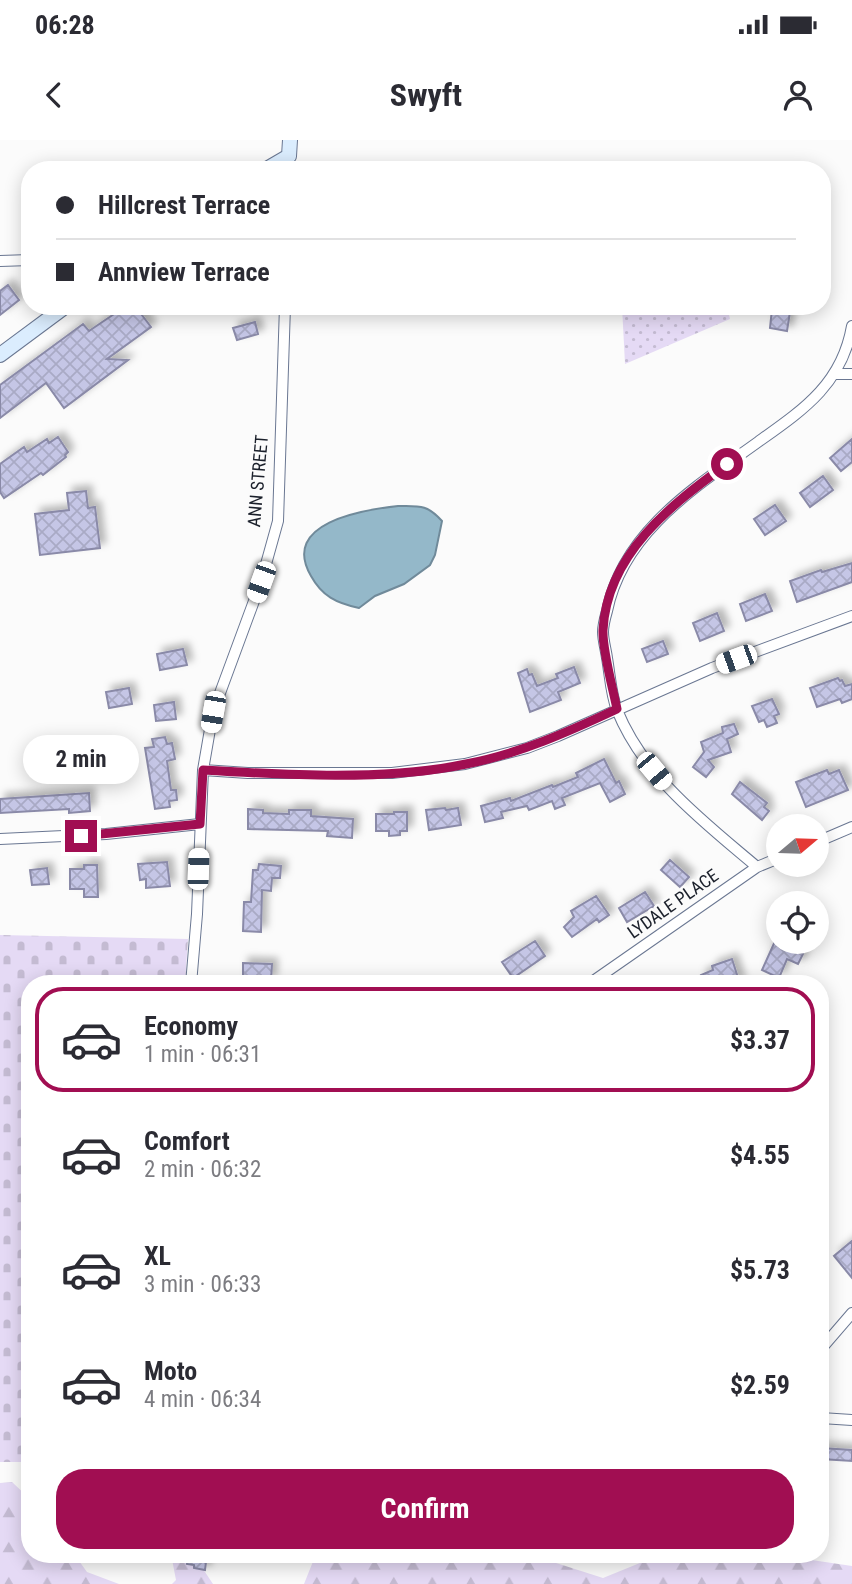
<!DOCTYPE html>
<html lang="en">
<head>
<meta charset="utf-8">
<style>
  :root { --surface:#fff; --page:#f2f2f3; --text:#2b2b33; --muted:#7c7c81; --line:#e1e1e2; --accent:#a10e52 }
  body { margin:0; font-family:"Roboto Condensed",sans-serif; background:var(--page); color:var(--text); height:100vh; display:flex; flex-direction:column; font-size:26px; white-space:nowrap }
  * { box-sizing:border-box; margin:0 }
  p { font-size:23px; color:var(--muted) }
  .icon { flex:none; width:38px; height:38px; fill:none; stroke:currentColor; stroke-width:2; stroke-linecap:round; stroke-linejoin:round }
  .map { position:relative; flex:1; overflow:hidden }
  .drawer { position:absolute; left:21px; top:835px; width:808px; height:588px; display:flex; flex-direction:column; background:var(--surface); border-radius:28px; box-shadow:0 4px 18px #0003 }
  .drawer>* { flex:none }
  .top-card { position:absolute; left:21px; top:21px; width:810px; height:154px; border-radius:28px; box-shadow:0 4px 18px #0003; display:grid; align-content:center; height:154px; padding:0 35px; background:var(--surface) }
  .needle { width:46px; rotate:71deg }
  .buttons { position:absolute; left:766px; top:674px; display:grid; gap:14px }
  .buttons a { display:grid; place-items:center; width:63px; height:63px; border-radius:50%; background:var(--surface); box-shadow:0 4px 18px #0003; font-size:35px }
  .end { position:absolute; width:32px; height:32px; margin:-16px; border:9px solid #a10e52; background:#fff; box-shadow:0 0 0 4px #fff }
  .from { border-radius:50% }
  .bubble { position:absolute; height:49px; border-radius:24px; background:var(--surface); box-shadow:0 4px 18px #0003; font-size:23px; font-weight:700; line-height:49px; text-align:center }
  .car { position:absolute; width:21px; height:42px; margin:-21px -10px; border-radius:9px; box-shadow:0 0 5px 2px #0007; background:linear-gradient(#fff 24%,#345 0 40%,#fff 0 76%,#345 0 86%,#fff 0) }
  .top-card b { display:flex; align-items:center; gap:24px; height:66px; font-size:26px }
  .top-card b+b { border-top:2px solid var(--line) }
  .top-card i { width:18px; height:18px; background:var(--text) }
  ul { padding:12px 0 0; list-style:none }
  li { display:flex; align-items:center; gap:21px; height:105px; margin:0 14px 10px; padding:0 21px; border:4px solid transparent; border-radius:28px }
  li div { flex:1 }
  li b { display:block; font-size:26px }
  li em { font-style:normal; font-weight:700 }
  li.on { border-color:var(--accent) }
  li>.icon { width:63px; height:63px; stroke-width:1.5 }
  .primary-button { display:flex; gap:14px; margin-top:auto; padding:14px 35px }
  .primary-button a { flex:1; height:80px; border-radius:28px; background:var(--accent); color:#fff; font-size:28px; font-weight:700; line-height:80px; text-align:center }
  .status { display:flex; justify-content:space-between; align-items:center; height:49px; padding:0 35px; background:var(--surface); direction:ltr }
  .status svg { height:19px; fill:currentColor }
  header { display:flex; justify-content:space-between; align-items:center; height:91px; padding:0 35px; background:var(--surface); font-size:32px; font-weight:700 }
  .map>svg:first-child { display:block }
  .grass { fill:url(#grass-dots) }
  .forest { fill:url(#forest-firs) }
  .cemetery { fill:url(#cemetery-stones) }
  .water { fill:#94b8c9; stroke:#708a9a; stroke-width:2 }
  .building { fill:url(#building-cross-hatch); stroke:#8a8aa8; stroke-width:2; filter:url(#shadow) }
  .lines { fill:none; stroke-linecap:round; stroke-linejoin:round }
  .street-casing { stroke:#6a7792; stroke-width:12 }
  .secondary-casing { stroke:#6a7792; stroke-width:16 }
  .street { stroke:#fff; stroke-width:10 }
  .secondary { stroke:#dbedfe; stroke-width:14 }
  .route { stroke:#a10e52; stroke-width:9 }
  .labels { text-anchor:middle; stroke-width:5; stroke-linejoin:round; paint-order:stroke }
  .street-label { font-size:18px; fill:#1b202b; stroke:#fbfbfb }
</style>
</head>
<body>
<div class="status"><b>06:28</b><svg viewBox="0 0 49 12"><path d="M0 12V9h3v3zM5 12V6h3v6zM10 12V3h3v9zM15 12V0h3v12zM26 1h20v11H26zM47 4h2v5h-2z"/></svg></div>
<header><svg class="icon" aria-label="back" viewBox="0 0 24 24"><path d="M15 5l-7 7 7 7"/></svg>Swyft<svg class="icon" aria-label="person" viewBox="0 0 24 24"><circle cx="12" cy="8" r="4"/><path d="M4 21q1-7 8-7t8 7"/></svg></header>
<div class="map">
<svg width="852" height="1444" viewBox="0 0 852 1444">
  <defs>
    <pattern id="grass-dots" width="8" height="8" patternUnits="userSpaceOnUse" patternTransform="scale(1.75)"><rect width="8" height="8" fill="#e5daf5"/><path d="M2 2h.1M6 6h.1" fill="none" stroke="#c4bbd2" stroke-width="1.8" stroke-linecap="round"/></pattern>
    <pattern id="forest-firs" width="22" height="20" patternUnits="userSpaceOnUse" patternTransform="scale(1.75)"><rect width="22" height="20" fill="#e5daf5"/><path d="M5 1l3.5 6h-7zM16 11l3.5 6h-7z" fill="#c4bbd2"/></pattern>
    <pattern id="cemetery-stones" width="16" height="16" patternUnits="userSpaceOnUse" patternTransform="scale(1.75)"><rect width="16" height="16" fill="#e5daf5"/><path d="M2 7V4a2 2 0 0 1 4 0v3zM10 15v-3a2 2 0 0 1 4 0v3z" fill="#c4bbd2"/></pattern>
    <pattern id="building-cross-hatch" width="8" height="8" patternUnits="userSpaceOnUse" patternTransform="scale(1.75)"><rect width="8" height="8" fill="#c5c6e6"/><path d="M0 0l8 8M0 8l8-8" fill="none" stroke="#a9aac5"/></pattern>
    <filter id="shadow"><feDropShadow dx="5.5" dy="-5.5" stdDeviation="3.5" flood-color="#0004"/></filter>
  </defs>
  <rect width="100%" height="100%" fill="#fbfbfb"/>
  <path class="grass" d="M 622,166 L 727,166 L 730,179 L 625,224 Z"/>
  <path class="forest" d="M 12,1342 L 30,1359 L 30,1414 L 74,1414 L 87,1432 L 119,1444 L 0,1444 L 0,1343 Z
    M 171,1414 L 193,1414 L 213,1444 L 172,1444 L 176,1440 Z
    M 316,1414 L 528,1414 L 603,1438 L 662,1414 L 771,1414 L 852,1426 L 852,1444 L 304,1444 Z"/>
  <path class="cemetery" d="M 0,795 L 188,799 L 185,843 L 30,844 L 30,1322 L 0,1322 Z"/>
  <path class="water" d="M 398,366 C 419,366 427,364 442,381 L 435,415 L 430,425 L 404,444 L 375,456 L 359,468 C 336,463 322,456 311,436 C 280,383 362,370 398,366 Z"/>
  <path class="building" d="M 8,145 L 19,160 L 0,175 L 0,151 Z
    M 126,166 L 135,166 L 151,187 L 107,219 L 128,220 L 64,268 L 46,243 L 0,278 L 0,245 L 83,184 L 89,191 Z
    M 772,169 L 790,172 L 787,191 L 770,188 Z
    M 255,182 L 258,194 L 237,200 L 233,188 Z
    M 58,297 L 68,312 L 65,315 L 66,317 L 43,335 L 41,333 L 4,358 L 0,352 L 0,324 L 24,307 L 27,312 L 47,299 L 49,303 Z
    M 852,299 L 852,322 L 841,331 L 830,318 Z
    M 823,336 L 833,350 L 810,367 L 800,353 Z
    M 86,351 L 88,368 L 95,367 L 100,408 L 40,415 L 35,374 L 69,370 L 67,353 Z
    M 775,365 L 786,381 L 765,395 L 754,379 Z
    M 852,423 L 852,442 L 797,462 L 790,441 L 821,430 L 822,432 Z
    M 765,454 L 772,471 L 746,481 L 740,464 Z
    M 717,473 L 724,491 L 700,501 L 693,483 Z
    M 663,501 L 668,514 L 647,522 L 642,509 Z
    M 183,509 L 187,525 L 160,530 L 157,514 Z
    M 574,527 L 580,543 L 558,552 L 561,560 L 530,572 L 518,533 L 527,529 L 529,535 L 532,534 L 537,546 L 558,538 L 556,534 Z
    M 838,538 L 840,541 L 842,540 L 845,546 L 852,544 L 852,559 L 842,563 L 840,559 L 817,567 L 810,548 Z
    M 129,548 L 132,564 L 109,568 L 106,552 Z
    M 772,559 L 779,574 L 774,576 L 777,583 L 767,587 L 764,580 L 759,582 L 752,566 Z
    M 174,562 L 176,579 L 156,581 L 154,565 Z
    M 734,584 L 738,594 L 727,599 L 731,612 L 708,620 L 714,627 L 706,637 L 693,627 L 704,612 L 701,602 L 723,593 L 722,587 Z
    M 165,597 L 167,604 L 172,603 L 175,619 L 167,621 L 171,650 L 176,650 L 177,660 L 169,661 L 170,667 L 155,669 L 145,608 L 154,607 L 152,599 Z
    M 604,619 L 616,643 L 619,641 L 625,654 L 610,662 L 600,643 L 562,658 L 565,665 L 555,669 L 552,661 L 529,670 L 527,666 L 501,672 L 503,678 L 485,682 L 481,666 L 510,658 L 511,661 L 552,645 L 553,647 L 578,637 L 576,633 Z
    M 827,630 L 829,634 L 839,630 L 848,650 L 806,667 L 796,642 Z
    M 740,642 L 767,663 L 764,667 L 769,671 L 762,680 L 732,654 Z
    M 89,653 L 90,671 L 69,673 L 69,669 L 0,673 L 0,659 Z
    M 445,668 L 446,670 L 458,668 L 461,685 L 429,690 L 426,670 Z
    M 248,669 L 263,670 L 263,673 L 289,674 L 289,670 L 311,670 L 311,676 L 353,679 L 352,698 L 327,696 L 328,691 L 248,689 Z
    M 394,672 L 407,672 L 407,691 L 400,691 L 400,695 L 389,696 L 389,691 L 376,691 L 376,674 L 394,674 Z
    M 670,720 L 689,737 L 680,747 L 661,730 Z
    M 167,722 L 170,746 L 146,748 L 146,739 L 140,740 L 138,724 Z
    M 259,724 L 281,726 L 280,738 L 272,738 L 271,751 L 262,750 L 261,792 L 243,791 L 244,762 L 251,762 L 253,730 L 258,730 Z
    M 84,725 L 97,725 L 98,757 L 84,757 L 84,749 L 70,749 L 70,729 L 84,729 Z
    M 47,728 L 49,744 L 32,745 L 30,730 Z
    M 645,752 L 654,766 L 627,782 L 619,768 Z
    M 596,756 L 609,775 L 599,782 L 597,779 L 572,797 L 564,787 L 574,777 L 571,771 Z
    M 776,799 L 803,814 L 798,824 L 787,819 L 779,838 L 762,830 Z
    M 535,801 L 545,816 L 513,838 L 502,822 Z
    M 732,819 L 740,844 L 704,844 L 701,835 L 713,830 L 712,826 Z
    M 243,823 L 272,824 L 271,841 L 243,840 Z
    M 852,1101 L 852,1138 L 834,1116 Z
    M 821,1308 L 852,1310 L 852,1321 L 821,1319 Z
    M 188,1414 L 207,1414 L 205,1430 L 194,1428 L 194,1425 L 187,1424 Z"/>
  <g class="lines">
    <g class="street-casing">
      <path id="street" d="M 0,121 L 30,120
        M 835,234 L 852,234
        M 203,630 L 248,633 L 392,633 L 465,624 L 527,608 L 558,596 L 712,528 L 852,476
        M 0,699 L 106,694 L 200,684
        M 817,702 L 852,687
        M 757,727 C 704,682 644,637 617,570 C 611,555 610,535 607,518 C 606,510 603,500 603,492 C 603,485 605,478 607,471 C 623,391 697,346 758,302 C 803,270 842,244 852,186
        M 191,844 L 197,774 L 203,630 L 213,572 L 261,442 L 278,381 L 285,166
        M 589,844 L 757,727 L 779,718
        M 821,1209 L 852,1173
        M 821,1278 L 852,1280"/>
    </g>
    <g class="secondary-casing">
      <path id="secondary" d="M 265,30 L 289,16 L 290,0
        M 0,215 L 66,166"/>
    </g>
    <use href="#street" class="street"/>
    <use href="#secondary" class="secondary"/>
  </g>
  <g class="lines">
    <path class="route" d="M 81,696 L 200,684 L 203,630 C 284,635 387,641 466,624 C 519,614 568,592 617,569 C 613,549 602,509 603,490 C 607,414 671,365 727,324"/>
  </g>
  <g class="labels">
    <g class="street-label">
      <text transform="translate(258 341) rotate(-85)" y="6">ANN STREET</text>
      <text transform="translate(673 764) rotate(-35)" y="6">LYDALE PLACE</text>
    </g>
  </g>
</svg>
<div class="buttons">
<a><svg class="needle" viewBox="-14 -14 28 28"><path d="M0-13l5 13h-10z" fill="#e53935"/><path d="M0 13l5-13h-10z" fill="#7c7c81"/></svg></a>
<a><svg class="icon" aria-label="locate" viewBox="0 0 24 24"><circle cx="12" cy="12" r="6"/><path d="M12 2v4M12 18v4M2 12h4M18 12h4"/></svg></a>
</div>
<i class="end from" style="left:727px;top:324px"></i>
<i class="end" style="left:81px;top:696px"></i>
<div class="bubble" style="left:23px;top:595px;width:116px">2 min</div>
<i class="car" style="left:261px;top:442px;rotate:200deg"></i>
<i class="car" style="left:736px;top:519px;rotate:250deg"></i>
<i class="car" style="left:213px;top:572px;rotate:190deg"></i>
<i class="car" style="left:654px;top:631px;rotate:140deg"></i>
<i class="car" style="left:198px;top:729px;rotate:2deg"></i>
<div class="top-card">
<b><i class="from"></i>Hillcrest Terrace</b>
<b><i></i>Annview Terrace</b>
</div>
<section class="drawer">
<ul>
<li class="on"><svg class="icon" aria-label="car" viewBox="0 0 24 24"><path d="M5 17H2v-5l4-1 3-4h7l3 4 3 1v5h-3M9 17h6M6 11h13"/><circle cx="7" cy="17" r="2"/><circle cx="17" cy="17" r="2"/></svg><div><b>Economy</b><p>1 min · 06:31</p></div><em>$3.37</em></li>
<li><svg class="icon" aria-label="car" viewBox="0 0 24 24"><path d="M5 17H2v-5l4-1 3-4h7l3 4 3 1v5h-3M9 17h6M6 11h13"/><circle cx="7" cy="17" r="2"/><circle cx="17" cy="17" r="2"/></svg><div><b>Comfort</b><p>2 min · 06:32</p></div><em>$4.55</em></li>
<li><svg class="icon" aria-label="car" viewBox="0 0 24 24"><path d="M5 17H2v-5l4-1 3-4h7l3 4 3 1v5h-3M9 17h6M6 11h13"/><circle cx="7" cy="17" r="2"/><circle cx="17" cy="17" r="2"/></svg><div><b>XL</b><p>3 min · 06:33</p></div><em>$5.73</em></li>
<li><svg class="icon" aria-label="car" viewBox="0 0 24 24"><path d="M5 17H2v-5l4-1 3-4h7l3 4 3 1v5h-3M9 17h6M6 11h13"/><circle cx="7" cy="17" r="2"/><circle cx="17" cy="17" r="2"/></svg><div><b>Moto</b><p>4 min · 06:34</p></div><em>$2.59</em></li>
</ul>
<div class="primary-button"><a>Confirm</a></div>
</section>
</div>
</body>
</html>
